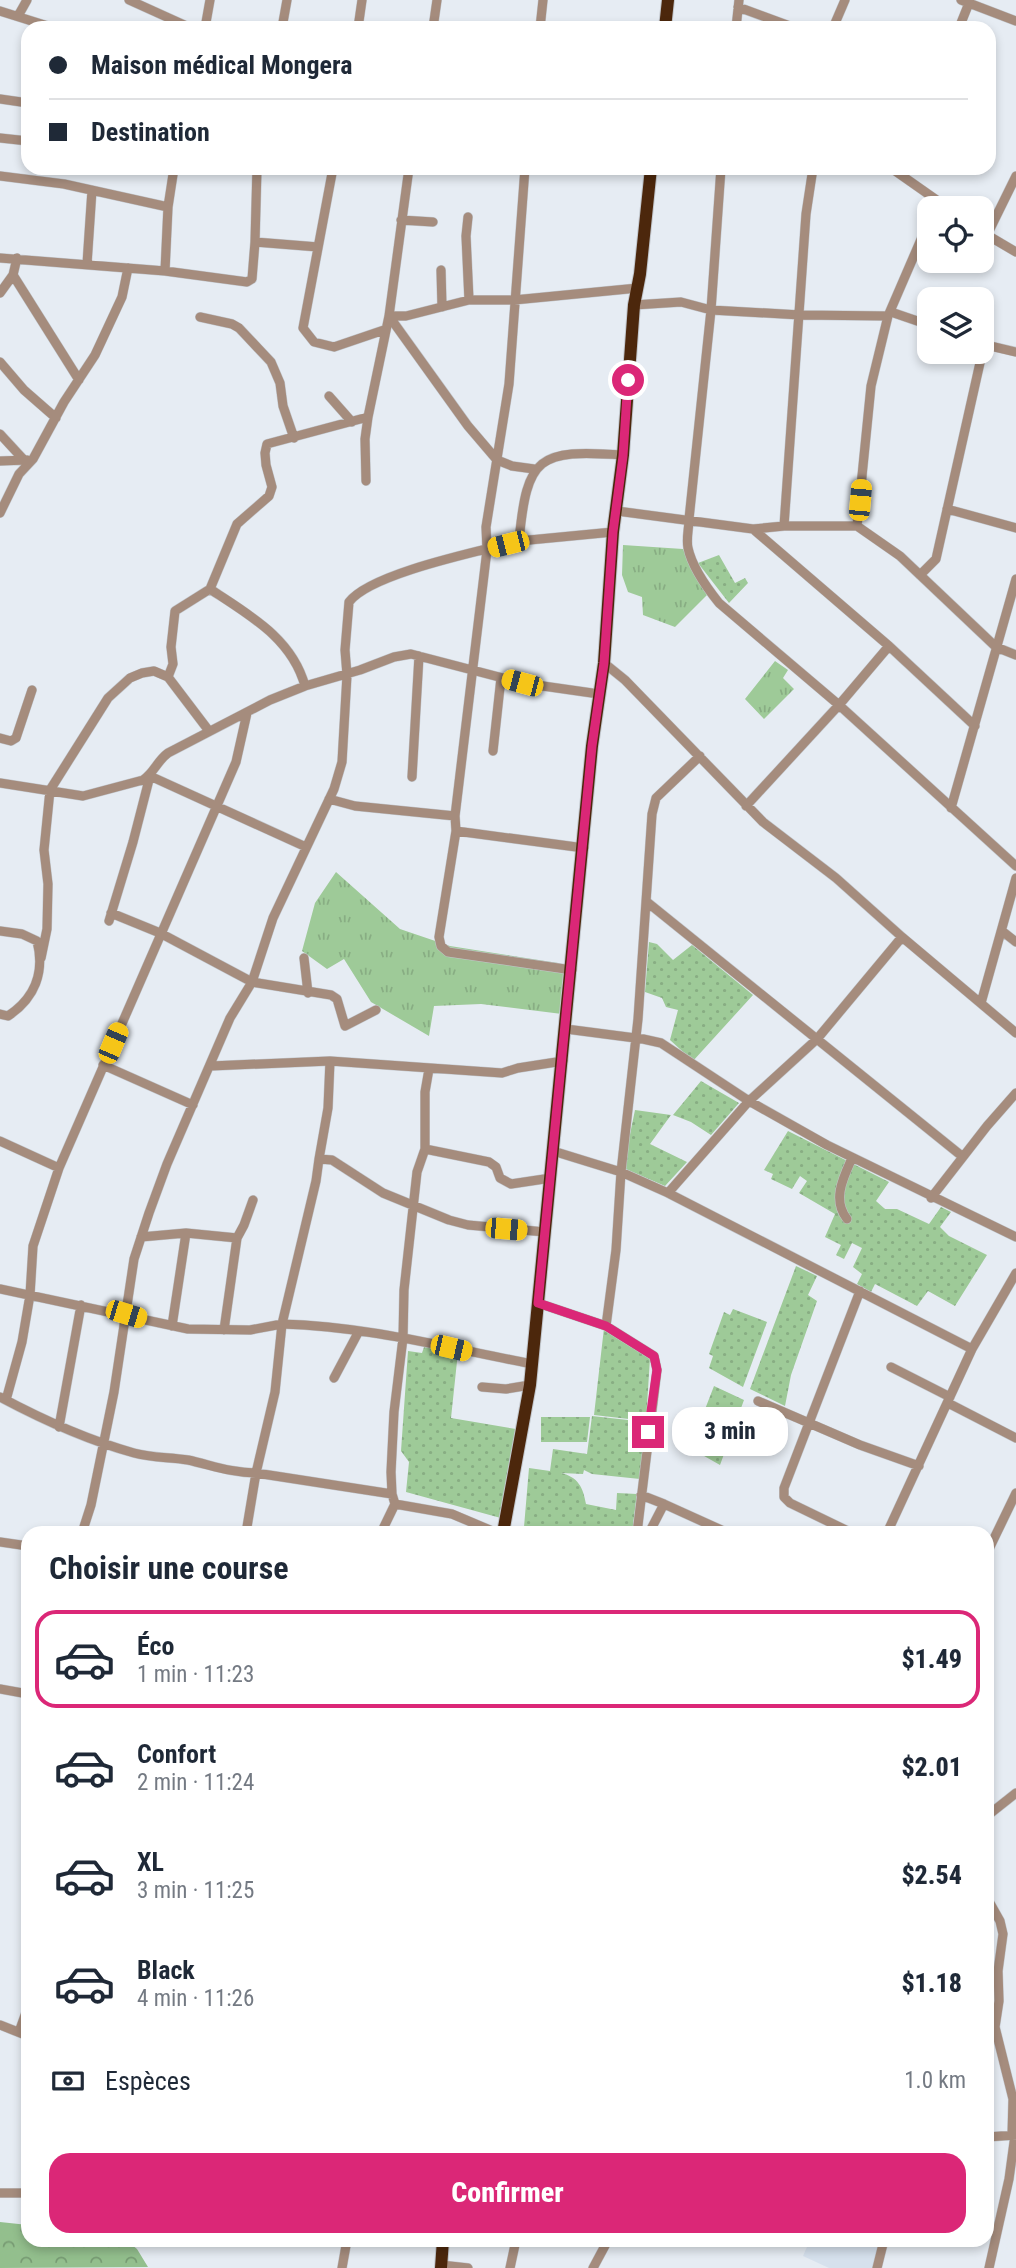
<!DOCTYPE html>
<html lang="fr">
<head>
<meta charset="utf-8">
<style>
  :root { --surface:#fff; --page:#f6f6f7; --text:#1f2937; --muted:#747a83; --line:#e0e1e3; --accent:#db2777 }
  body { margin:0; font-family:"Roboto Condensed",sans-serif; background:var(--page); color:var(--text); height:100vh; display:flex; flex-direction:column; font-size:26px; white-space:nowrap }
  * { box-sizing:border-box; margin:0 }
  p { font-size:23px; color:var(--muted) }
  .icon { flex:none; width:38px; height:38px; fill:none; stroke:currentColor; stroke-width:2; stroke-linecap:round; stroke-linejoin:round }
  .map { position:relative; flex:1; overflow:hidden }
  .details { position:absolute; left:21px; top:1526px; width:973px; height:721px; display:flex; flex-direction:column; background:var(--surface); border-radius:21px; box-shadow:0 4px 10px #0003 }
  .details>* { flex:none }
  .banner { position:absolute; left:21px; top:21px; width:975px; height:154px; border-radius:21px; box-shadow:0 4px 10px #0003; display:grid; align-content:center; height:154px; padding:0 28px; background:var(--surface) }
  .fabs { position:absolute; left:917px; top:196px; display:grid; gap:14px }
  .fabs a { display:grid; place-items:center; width:77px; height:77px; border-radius:14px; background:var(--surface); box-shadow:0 4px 10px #0003; font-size:35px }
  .end { position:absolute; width:32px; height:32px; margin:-16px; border:9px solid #db2777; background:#fff; box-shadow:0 0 0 4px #fff }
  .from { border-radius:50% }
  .bubble { position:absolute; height:49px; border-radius:21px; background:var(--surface); box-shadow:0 4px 10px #0003; font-size:23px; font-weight:800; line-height:49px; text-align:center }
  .car { position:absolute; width:21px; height:42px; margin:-21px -10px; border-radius:9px; box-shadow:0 0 5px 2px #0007; background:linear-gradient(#f5c518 24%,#345 0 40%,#f5c518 0 76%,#345 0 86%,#f5c518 0) }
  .banner b { display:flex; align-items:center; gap:24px; height:66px; font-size:26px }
  .banner b+b { border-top:2px solid var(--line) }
  .banner i { width:18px; height:18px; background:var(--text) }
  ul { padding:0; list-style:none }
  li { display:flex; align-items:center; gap:21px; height:98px; margin:0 14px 10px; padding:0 14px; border:4px solid transparent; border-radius:21px }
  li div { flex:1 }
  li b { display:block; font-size:26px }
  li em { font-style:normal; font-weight:800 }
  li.selected { border-color:var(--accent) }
  li>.icon { width:63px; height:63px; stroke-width:1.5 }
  h2 { padding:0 28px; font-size:32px; line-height:84px }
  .pay { display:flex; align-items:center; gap:18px; height:77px; padding:0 28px; font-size:26px }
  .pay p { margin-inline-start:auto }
  .cta { display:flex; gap:14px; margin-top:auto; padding:14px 28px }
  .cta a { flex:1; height:80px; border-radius:21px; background:var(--accent); color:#fff; font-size:28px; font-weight:800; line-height:80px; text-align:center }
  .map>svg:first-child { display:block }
  .built { fill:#d6e1ed }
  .grass { fill:url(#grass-tufts) }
  .forest { fill:url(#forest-crowns) }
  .garden { fill:url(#garden-dots) }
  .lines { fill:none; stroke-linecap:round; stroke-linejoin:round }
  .minor-casing { stroke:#c2c7cd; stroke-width:10 }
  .highway-casing { stroke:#c2c7cd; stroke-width:14 }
  .minor { stroke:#a58c7d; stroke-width:9 }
  .highway { stroke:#4c270c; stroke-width:12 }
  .route { stroke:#db2777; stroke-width:9 }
</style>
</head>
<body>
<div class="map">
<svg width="1016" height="2268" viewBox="0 0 1016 2268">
  <defs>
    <pattern id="grass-tufts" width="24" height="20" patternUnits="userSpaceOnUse" patternTransform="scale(1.75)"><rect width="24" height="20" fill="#9eca98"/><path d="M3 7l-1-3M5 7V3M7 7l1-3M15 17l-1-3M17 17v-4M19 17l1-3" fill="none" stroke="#88ad83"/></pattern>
    <pattern id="forest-crowns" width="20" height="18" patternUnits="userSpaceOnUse" patternTransform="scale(1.75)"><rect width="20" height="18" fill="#93bf8d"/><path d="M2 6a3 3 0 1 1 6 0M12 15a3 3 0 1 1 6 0" fill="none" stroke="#779b73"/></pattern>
    <pattern id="garden-dots" width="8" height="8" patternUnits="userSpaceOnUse" patternTransform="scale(1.75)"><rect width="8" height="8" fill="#9eca98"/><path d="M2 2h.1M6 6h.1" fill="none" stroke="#88ad83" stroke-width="1.8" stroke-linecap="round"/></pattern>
  </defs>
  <rect width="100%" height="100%" fill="#e6ecf3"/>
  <path class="built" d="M 810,2240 L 880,2240 L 873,2268 L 829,2268 L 803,2256 Z"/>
  <path class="grass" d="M 623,545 L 683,549 L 707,595 L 675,627 L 643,615 L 642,597 L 628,592 L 622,575 Z
    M 775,661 L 788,670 L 783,678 L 794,689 L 764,719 L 745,699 Z
    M 336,872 L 400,929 L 450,946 L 558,963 L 564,975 L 562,1014 L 481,1004 L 434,1006 L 429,1036 L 371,1002 L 344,959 L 327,969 L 302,951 L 315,903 Z"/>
  <path class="forest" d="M 0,2222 L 28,2225 L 28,2240 L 126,2240 L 137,2249 L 148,2267 L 0,2268 Z"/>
  <path class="garden" d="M 719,555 L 735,583 L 745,578 L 748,583 L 729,603 L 698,563 Z
    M 649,942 L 657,944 L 673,960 L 692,945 L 753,995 L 693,1061 L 670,1040 L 678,1010 L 666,1007 L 662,998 L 645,992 Z
    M 701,1081 L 739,1103 L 711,1135 L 691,1122 L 673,1115 Z
    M 635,1110 L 671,1115 L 650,1144 L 687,1162 L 665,1186 L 623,1168 Z
    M 788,1131 L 889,1182 L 876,1201 L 885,1209 L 897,1209 L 929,1224 L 941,1207 L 951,1212 L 940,1227 L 949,1236 L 987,1255 L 955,1306 L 928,1291 L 917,1306 L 875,1284 L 871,1292 L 857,1284 L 862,1274 L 853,1267 L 862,1248 L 852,1243 L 844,1259 L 836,1255 L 841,1245 L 825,1237 L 835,1214 L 799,1193 L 807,1181 L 800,1176 L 792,1189 L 771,1179 L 773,1174 L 764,1170 Z
    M 796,1266 L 817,1276 L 808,1295 L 817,1301 L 791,1375 L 785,1406 L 750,1389 Z
    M 733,1309 L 767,1322 L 743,1387 L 709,1368 L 713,1356 L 709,1354 L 724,1312 L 730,1315 Z
    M 604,1328 L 650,1358 L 646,1421 L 594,1415 Z
    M 424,1347 L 458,1352 L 451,1418 L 516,1429 L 508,1520 L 406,1492 L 409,1462 L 401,1451 L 408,1351 L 422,1353 Z
    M 714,1386 L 744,1400 L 720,1465 L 690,1448 Z
    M 592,1416 L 646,1422 L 640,1479 L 592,1474 L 584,1470 L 583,1474 L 561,1473 C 578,1477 583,1487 586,1504 L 616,1510 L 617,1493 L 637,1494 L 632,1533 L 536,1533 L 524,1527 L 529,1468 L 550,1471 L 553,1449 L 587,1454 Z
    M 541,1417 L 590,1417 L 587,1442 L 541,1442 Z"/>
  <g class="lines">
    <g class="minor-casing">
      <path id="minor" d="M 129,0 L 191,28
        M 961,0 L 1016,21
        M 738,7 L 795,28
        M 0,11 L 54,28
        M 18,16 L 27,0
        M 205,28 L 210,0
        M 282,28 L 287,0
        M 358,28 L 362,0
        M 433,28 L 437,0
        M 540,28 L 543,0
        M 736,28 L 739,0
        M 833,28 L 845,0
        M 959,28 L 969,3
        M 0,99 L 28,103
        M 0,138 L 28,141
        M 333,168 L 303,328 L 314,342 L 334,347 L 384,330
        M 721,168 L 711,310 L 689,519 C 689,528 686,539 688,548 C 692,567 707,588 719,603 L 839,705 L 1016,866
        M 891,168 L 948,208
        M 0,176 L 64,184 L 168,207
        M 468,217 L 466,236 L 469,300
        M 401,220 L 433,222
        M 982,232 L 1016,252
        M 987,235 L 1016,176
        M 255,242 L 257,168
        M 0,258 L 165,271 L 247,282 L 252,279 L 255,242 L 318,247
        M 87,264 L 92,190
        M 441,270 L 442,307
        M 165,271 L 168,207 L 174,168
        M 13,275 L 79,380
        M 0,293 L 13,275 L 17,258
        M 634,305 L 681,302 L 711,310 L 800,315 L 888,316
        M 891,312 L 929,325
        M 389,316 L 406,316 L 469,300 L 514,300 L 638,288
        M 389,316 L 468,426 L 497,460 L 512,466 L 534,469
        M 200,317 L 232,324 L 239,328 L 271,362 L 280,383 L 283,406 L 294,438
        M 982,344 L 1016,352
        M 0,362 L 24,390 L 56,418
        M 329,396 L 352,422
        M 0,434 L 24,460
        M 0,461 L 27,460
        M 366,481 L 365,439 L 368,417
        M 947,509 L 1016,528
        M 617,511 L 753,529 L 784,526 L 857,526 L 900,556 L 996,647 L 1016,655
        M 0,513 L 19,474 L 33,459 L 64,402 L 95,355 L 122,297 L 128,268
        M 784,526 L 806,214 L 813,168
        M 857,526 L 871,386 L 888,316 L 929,221
        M 753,529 L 889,646 L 975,726
        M 519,541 L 613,532
        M 920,575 L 936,559 L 984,345
        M 210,589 C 249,615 292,638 305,686
        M 604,663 L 625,680 L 763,822 L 836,878 L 902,937 L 1016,1033
        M 168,677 L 173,664 L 171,647 L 175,611 L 210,589 L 237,524 L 269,496 L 272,487 L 266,465 L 265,453 L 267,444 L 368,417 L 389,316 L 409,168
        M 0,738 L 11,741 L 16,738 L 32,690
        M 493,751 L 501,678
        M 412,777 L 419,656
        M 0,783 L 83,796 L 143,780 C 154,773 157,761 168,753 L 270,700 L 305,686 L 360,670 L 394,657 L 411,654 L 522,683 L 599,694
        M 329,799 L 355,806 L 455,816
        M 746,806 L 839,705 L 889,646
        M 951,808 L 1016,579
        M 456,831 L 455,816 L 487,550 L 486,527 L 509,384 L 525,168
        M 647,902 L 963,1157
        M 111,913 L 160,933 L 252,982 L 331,995 L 337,999 L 345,1026 L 376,1010
        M 109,921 L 133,842 L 150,776 L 306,847
        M 0,931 L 22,934 L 37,941 C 45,972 35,998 8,1016 L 0,1014
        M 1002,931 L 1016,942
        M 41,958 L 47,929 L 48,884 L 44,850 L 50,790 L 108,698 L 130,678 L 142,673 L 154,671 L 168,677 L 209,731
        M 304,958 L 308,993
        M 572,970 L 448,952 L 441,946 L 439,937 L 456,831 L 584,848
        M 981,1003 L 1016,878
        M 566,1029 L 643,1039 L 661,1043 L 749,1101 L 827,1145 L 1016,1237
        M 103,1065 L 193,1105
        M 211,1066 L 330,1061 L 502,1073 L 518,1068 L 563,1061
        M 0,1141 L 59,1168
        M 425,1149 L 489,1162 L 496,1167 L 500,1178 L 511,1184 L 551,1178
        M 553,1151 L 621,1172 L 668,1193 L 972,1349
        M 319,1159 L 328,1108 L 330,1061
        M 668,1193 L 749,1101 L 817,1039 L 902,937
        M 931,1198 L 987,1126 L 1016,1093
        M 847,1219 C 832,1200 843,1178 852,1158
        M 186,1233 L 237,1238
        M 141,1237 L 186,1233 L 172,1326
        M 0,1289 L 188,1329 L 250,1330 L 282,1324 L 316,1181 L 319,1159 L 332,1160 L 383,1193 L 449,1220 L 468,1225 L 545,1232
        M 860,1291 L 809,1423 L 860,1445 L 919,1466
        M 538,1303 L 606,1326 L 654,1356 L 657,1370 L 637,1533
        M 606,1326 L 616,1250 L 621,1172 L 638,1019 L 652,814 L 656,798 L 700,756
        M 224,1330 L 237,1238 L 244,1225 L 253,1200
        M 891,1367 L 950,1397
        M 334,1378 L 359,1331
        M 482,1387 L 506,1389 L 530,1385
        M 0,1397 C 43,1420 87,1440 134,1453 C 152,1458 170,1457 188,1460 C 211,1465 232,1473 256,1473 L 392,1494
        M 6,1400 L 22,1342 L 30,1295 L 33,1246 L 59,1168 L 236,762 L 247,713
        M 758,1401 L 809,1423 L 784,1488 L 784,1497 L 790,1503 L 852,1533
        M 948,1403 L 1016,1438
        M 59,1427 L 81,1305
        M 641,1495 L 664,1504
        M 395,1504 L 452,1514 L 497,1533
        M 82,1533 L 91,1505 L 114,1392 L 134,1259 L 149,1213 L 167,1164 L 230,1018 L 252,982 L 273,918 L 334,789 L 342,762 L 347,675 L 345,650 L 349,602 C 371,573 481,551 519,541 C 527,456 538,449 623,455
        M 246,1533 L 256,1473 L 275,1392 L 282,1324 C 366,1326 449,1348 532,1364
        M 381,1533 L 395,1504 L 392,1494 L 391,1472 L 394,1412 L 403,1338 L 404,1290 L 417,1172 L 425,1149 L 425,1092 L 429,1069
        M 649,1533 L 664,1504 L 728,1533
        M 887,1533 L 972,1349 L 1016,1273
        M 0,1542 L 28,1546
        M 987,1553 L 1016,1493
        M 0,1689 L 28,1694
        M 987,1816 L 1016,1793
        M 987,1898 L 1000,1921 L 1003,1934 L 998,1971 L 999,2001 L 995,2027 L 1013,2099 L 1012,2135
        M 0,2025 L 28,2036
        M 19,2032 L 28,2007
        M 987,2137 L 1016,2135
        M 0,2193 L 28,2193
        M 441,2265 L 468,2268
        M 342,2268 L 347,2240
        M 510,2268 L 516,2240
        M 593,2268 L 608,2240
        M 877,2268 L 884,2240
        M 989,2268 L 1009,2179 L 1015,2135"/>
    </g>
    <g class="highway-casing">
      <path id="highway" d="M 665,28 L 668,0
        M 503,1533 L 530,1385 L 592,746 L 604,663 L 613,532 L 623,455 L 634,305 L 640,274 L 651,168
        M 441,2268 L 443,2240"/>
    </g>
    <use href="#minor" class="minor"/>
    <use href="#highway" class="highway"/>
  </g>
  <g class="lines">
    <path class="route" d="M 628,380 L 623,456 L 613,532 L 604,663 L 592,746 L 538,1303 L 606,1326 L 654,1356 L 657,1370 L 648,1432"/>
  </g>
</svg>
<div class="fabs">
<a><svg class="icon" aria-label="locate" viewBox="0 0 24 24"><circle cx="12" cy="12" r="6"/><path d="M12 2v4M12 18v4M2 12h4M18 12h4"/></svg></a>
<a><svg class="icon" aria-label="layers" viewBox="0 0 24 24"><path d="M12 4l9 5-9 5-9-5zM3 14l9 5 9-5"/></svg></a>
</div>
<i class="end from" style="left:628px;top:380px"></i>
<i class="end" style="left:648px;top:1432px"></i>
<div class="bubble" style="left:672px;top:1407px;width:116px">3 min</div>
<i class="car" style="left:860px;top:500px;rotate:5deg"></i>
<i class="car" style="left:508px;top:544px;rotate:256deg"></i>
<i class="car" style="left:522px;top:683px;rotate:285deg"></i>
<i class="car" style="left:113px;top:1043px;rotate:23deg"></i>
<i class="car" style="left:506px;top:1229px;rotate:95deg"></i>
<i class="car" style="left:126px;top:1314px;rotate:107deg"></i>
<i class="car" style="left:451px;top:1348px;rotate:103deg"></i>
<div class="banner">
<b><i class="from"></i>Maison médical Mongera</b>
<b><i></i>Destination</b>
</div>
<section class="details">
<h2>Choisir une course</h2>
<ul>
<li class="selected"><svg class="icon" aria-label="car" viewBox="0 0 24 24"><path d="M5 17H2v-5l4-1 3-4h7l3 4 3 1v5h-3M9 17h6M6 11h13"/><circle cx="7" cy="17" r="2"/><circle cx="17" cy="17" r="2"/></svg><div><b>Éco</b><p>1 min · 11:23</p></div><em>$1.49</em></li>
<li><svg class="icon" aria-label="car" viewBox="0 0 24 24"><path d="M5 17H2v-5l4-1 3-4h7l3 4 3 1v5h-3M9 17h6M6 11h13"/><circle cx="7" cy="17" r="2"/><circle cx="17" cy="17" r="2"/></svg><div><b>Confort</b><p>2 min · 11:24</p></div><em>$2.01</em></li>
<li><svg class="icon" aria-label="car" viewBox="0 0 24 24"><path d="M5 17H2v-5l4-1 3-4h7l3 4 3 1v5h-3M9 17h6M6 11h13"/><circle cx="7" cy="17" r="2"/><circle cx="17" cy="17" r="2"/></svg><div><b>XL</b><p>3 min · 11:25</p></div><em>$2.54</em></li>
<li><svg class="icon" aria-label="car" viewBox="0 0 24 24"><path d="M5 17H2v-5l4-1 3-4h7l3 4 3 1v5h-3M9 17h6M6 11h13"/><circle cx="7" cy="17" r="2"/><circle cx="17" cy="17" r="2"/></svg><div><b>Black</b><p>4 min · 11:26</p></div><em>$1.18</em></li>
</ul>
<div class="pay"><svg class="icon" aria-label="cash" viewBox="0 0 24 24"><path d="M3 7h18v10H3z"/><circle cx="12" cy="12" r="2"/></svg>Espèces<p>1.0 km</p></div>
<div class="cta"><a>Confirmer</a></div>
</section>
</div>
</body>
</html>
